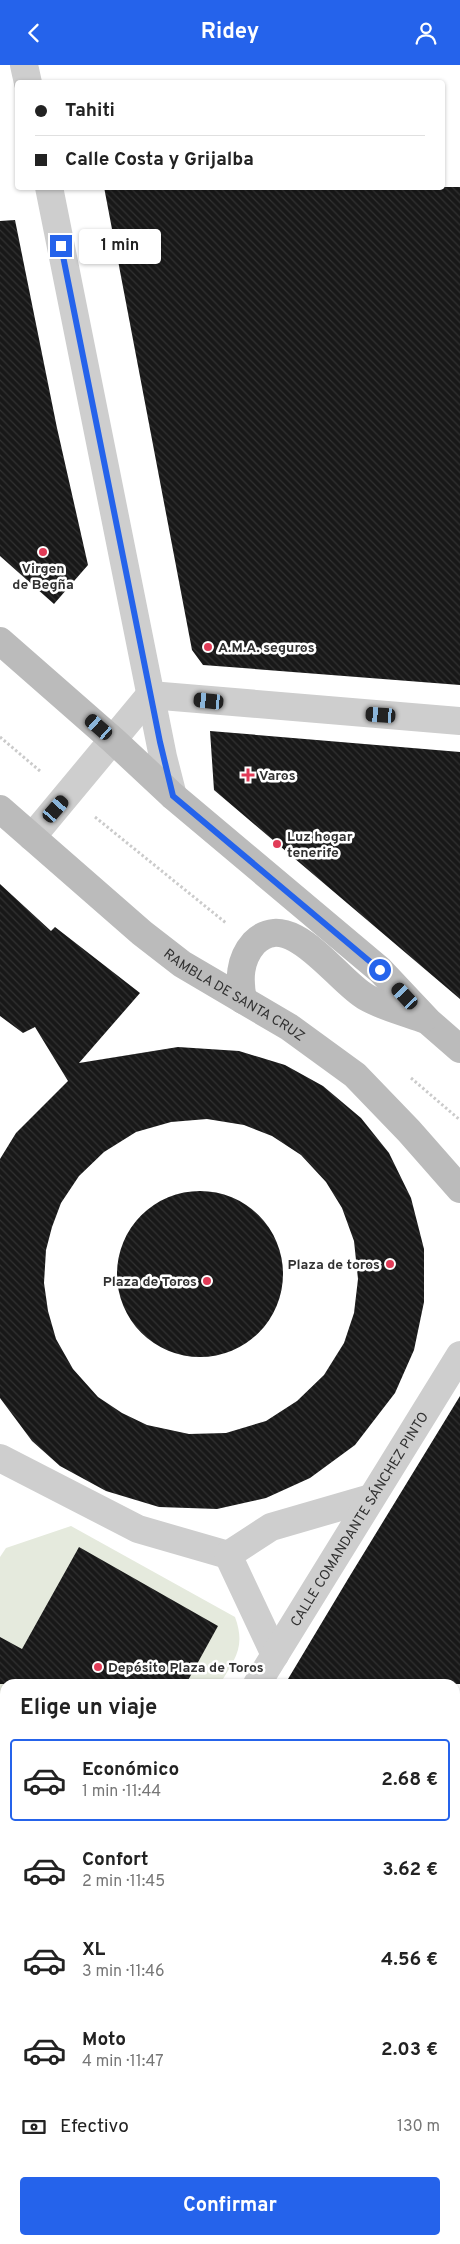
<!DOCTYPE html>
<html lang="es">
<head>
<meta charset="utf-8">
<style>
  :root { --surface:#fff; --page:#f6f6f6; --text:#222; --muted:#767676; --line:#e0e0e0; --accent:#2563eb }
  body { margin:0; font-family:Overpass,sans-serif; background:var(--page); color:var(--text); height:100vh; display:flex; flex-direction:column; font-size:19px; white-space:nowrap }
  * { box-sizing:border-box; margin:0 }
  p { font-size:16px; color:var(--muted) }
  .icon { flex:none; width:28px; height:28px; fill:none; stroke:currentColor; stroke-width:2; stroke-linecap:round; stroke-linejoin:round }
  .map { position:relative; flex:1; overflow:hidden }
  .panel { position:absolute; left:0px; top:1614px; width:460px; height:566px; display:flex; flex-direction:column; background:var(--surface); border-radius:15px 15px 0 0; box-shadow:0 1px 4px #0004 }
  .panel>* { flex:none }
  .banner { position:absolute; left:15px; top:15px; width:430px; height:110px; border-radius:5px; box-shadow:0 1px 4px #0004; display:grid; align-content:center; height:110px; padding:0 20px; background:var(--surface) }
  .end { position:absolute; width:22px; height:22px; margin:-11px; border:6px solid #2563eb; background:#fff; box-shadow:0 0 0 2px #fff }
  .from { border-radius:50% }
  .bubble { position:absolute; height:35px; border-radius:5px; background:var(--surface); box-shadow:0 1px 4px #0004; font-size:16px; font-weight:700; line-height:35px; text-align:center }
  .car { position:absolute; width:15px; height:30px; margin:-15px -8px; border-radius:6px; box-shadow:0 0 4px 1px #0007; background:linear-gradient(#222 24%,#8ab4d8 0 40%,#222 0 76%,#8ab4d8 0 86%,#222 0) }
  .banner b { display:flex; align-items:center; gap:18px; height:48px; font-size:19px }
  .banner b+b { border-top:1px solid var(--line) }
  .banner i { width:12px; height:12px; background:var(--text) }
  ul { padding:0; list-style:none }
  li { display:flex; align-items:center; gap:15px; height:82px; margin:0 10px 8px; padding:0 10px; border:2px solid transparent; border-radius:5px }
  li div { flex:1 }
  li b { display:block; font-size:19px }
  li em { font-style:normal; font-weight:700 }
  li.on { border-color:var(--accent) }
  li>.icon { width:45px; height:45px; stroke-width:1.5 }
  h2 { padding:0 20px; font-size:22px; line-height:60px }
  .pay { display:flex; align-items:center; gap:12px; height:55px; padding:0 20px; font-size:19px }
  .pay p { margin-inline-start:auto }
  .button { display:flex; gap:10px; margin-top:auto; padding:10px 20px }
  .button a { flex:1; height:58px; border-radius:5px; background:var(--accent); color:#fff; font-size:20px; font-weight:700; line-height:58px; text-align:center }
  header { display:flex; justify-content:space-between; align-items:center; height:65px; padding:0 20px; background:var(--accent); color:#fff; font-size:22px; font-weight:700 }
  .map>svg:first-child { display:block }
  .garden { fill:#e5eadd }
  .building { fill:url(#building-back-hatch); fill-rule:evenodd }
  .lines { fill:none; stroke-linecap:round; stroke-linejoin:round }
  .path { stroke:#cbcbcb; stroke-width:3; stroke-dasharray:2.5 2.5; stroke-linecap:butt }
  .street { stroke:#cecece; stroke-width:28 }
  .secondary { stroke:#bbb; stroke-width:28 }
  .route { stroke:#2563eb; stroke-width:6 }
  .poi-dot { fill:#e13b57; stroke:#fff; stroke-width:2 }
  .labels { text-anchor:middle; stroke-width:5; stroke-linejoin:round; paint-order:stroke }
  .poi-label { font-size:14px; font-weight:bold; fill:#313131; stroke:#fff; text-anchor:start }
  .street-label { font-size:14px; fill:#313131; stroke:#fff }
</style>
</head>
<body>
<header><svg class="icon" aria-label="back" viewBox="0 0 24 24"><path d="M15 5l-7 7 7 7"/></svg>Ridey<svg class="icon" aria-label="person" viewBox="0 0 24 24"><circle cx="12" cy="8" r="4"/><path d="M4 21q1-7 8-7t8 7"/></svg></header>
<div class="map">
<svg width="460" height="2179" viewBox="0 0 460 2179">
  <defs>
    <pattern id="building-back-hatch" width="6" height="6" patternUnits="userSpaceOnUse" patternTransform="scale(1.25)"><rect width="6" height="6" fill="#181818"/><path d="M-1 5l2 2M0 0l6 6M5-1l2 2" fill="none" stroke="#313131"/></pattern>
  </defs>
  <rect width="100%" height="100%" fill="#fff"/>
  <path class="garden" d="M 71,1461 L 235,1552 C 246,1582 235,1594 220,1619 L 5,1619 L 5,1777 L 0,1774 L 0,1492 L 6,1483 Z"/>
  <path class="building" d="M 104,122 L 460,122 L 460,620 L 203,600 L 192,585 Z
    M 15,155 L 57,363 L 88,500 L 54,539 L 0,491 L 0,156 Z
    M 210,666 L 460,687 L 460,934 L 214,725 Z
    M 0,819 L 51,866 L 55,862 L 140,928 L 79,998 L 178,982 L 239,986 L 285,1000 L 323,1021 L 361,1053 L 389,1088 L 411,1133 L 424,1184 L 424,1237 L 414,1285 L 395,1328 L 355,1380 L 310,1413 L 266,1433 L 217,1444 L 159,1442 L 106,1426 L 60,1401 L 32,1376 L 0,1333 L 0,1094 L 16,1068 L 68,1016 L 35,962 L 23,968 L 0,951 ZM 207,1054 L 244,1060 L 272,1071 L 301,1090 L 326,1117 L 342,1143 L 354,1176 L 358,1214 L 354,1248 L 344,1278 L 324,1310 L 297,1336 L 266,1356 L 226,1368 L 189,1369 L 147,1360 L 122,1348 L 98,1332 L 73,1304 L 56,1274 L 48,1246 L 44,1218 L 46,1185 L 52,1162 L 61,1138 L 79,1111 L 104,1087 L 136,1067 L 171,1057 Z
    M117 1209a83 83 0 1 1 166 0a83 83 0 1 1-166 0Z
    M 460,1331 L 460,1619 L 285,1619 L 348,1514 Z
    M 79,1482 L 218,1561 L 186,1619 L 0,1619 L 0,1572 L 22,1584 Z"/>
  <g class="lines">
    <path class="path" d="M 0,672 L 40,706
      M 95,752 L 226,858
      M 411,1013 L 460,1055"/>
    <g class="street">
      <path d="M 24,0 L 28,18"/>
      <path d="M 49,122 L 163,692 L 173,731"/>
      <path d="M 32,772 L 150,630 L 460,656"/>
      <path d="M 0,1393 L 138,1464 L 228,1490"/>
      <path d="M 275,1590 L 228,1490 L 271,1462 L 371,1433"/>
      <path id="s1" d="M 257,1619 L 460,1290"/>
      <path d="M 455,1810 L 460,1802"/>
      <path d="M 0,1814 L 5,1817"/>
      <path d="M 0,2033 L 5,2031"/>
      <path d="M 455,2081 L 460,2084"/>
      <path d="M 235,2179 L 238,2175"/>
    </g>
    <g class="secondary">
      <path d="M 0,576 L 113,675 L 173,731 L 380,905 L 429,957 L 460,984"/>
      <path id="s2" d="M 0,744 L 142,868 L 182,899 L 289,962 L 355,1010 L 409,1066 L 460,1124"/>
      <path d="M 243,935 C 239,915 239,895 254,878 C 290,841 337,916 366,932 C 383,942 405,947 423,954"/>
    </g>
  </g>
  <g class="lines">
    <path class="route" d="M 61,181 L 160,677 L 173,731 L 380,905"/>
  </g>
  <g class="poi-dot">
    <circle cx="43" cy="487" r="5"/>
    <circle cx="208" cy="582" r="5"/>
    <path d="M245.5 702.5h5v5h5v5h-5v5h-5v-5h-5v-5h5z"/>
    <circle cx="277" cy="779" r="5"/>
    <circle cx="390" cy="1199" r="5"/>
    <circle cx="207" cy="1216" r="5"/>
    <circle cx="98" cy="1602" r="5"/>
  </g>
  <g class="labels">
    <g class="poi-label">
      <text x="43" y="508" text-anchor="middle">Virgen<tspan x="43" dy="16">de Begña</tspan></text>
      <text x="218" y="587">A.M.A. seguros</text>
      <text x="259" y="715">Varos</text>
      <text x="287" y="776">Luz hogar<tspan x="287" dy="16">tenerife</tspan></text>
      <text x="380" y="1204" text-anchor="end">Plaza de toros</text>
      <text x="197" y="1221" text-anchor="end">Plaza de Toros</text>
      <text x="108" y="1607">Depósito Plaza de Toros</text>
    </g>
    <g class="street-label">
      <text dy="5" stroke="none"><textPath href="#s2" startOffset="300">RAMBLA DE SANTA CRUZ</textPath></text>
      <text dy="5" stroke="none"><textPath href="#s1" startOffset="194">CALLE COMANDANTE SÁNCHEZ PINTO</textPath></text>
    </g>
  </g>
</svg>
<i class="end from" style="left:380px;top:905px"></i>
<i class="end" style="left:61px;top:181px"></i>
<div class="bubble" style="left:79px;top:164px;width:82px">1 min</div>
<i class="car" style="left:209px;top:636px;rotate:276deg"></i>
<i class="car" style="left:381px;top:650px;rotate:274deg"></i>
<i class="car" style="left:99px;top:662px;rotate:311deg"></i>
<i class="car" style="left:56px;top:744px;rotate:41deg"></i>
<i class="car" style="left:405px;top:931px;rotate:317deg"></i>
<div class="banner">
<b><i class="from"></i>Tahiti</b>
<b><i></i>Calle Costa y Grijalba</b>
</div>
<section class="panel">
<h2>Elige un viaje</h2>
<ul>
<li class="on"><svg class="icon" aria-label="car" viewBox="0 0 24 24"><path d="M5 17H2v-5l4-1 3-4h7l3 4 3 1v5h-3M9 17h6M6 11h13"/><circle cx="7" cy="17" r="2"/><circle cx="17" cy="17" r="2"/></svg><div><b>Económico</b><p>1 min · 11:44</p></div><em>2.68 €</em></li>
<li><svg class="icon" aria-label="car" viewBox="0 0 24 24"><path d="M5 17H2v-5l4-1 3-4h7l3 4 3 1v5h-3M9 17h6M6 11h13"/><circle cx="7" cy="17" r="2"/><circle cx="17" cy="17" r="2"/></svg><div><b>Confort</b><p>2 min · 11:45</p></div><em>3.62 €</em></li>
<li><svg class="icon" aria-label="car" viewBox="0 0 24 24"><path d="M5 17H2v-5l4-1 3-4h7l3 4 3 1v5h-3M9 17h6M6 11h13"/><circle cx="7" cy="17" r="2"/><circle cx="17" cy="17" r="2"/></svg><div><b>XL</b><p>3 min · 11:46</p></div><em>4.56 €</em></li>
<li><svg class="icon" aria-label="car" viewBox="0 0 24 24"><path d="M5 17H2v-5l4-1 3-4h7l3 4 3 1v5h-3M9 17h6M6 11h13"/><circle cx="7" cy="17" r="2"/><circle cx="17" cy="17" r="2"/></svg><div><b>Moto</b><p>4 min · 11:47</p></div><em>2.03 €</em></li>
</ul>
<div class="pay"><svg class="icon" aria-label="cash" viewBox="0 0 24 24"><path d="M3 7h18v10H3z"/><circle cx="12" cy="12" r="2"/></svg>Efectivo<p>130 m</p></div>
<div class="button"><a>Confirmar</a></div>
</section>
</div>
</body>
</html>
